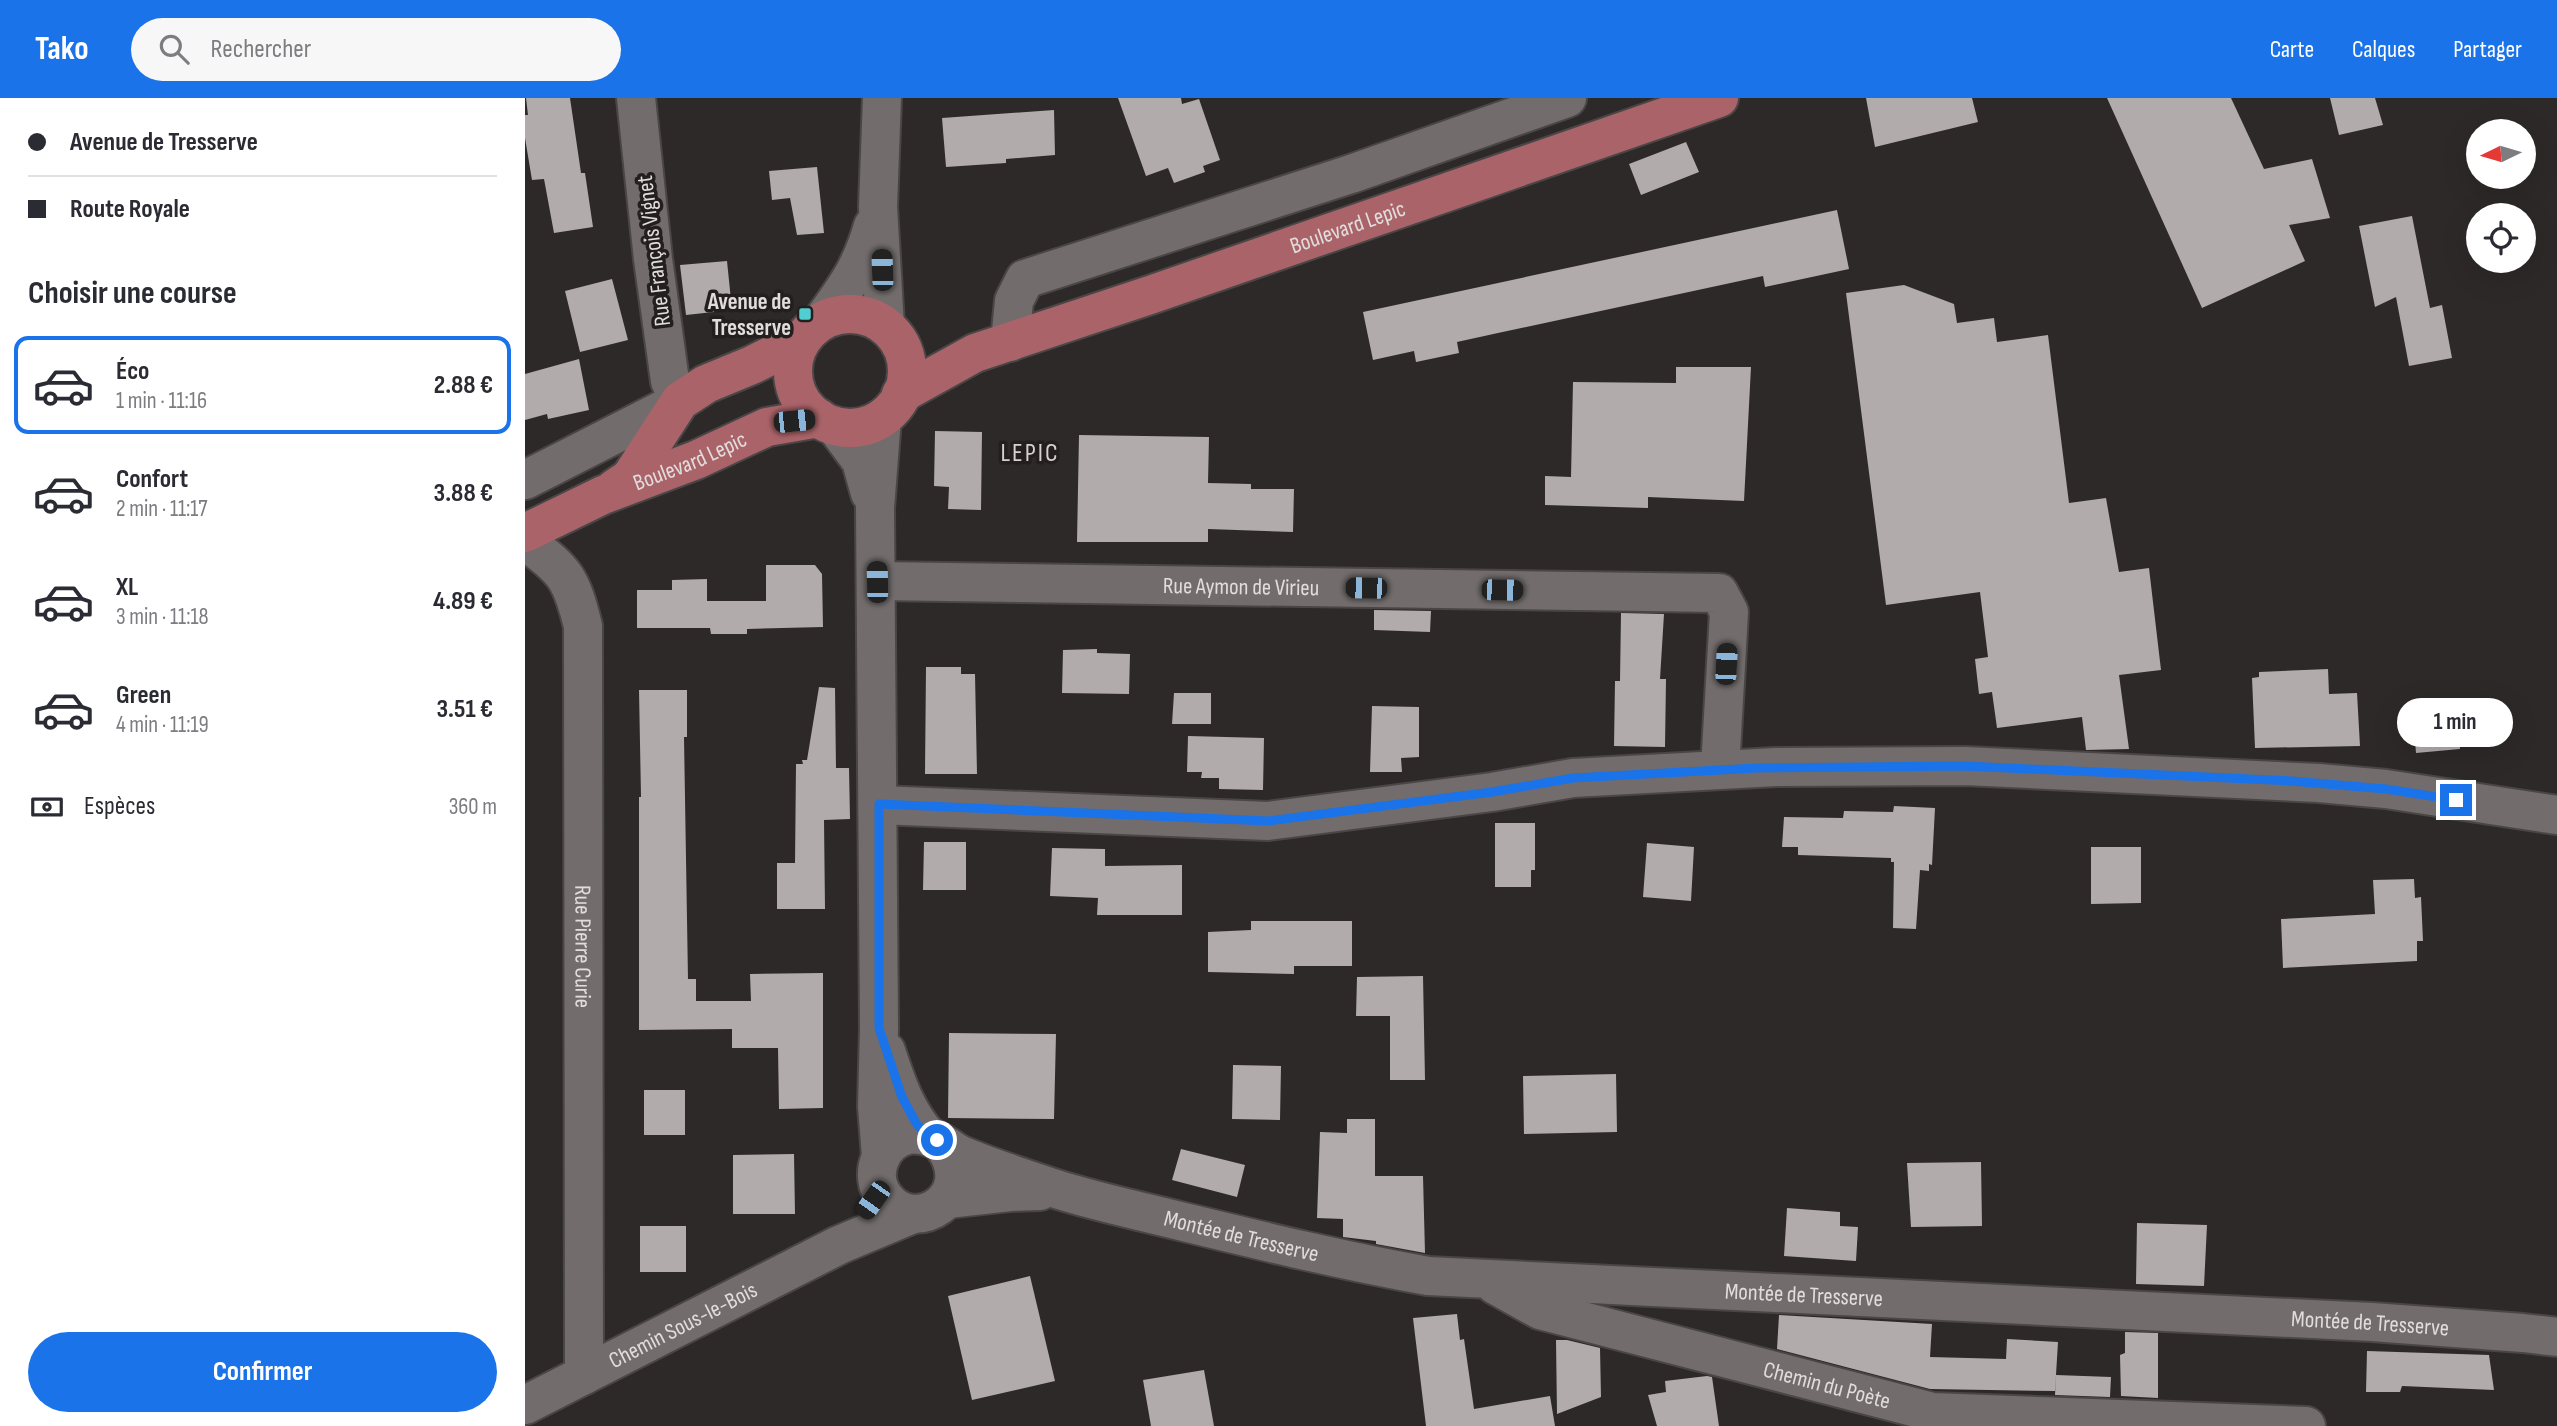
<!DOCTYPE html>
<html lang="fr">
<head>
<meta charset="utf-8">
<style>
  :root { --surface:#fff; --page:#f7f7f7; --text:#2b2b33; --muted:#7c7c81; --line:#e1e1e2; --accent:#1a73e8 }
  body { margin:0; font-family:"Sofia Sans Condensed",sans-serif; background:var(--page); color:var(--text); height:100vh; display:flex; flex-direction:column; font-size:26px; white-space:nowrap }
  * { box-sizing:border-box; margin:0 }
  p { font-size:23px; color:var(--muted) }
  .icon { flex:none; width:38px; height:38px; fill:none; stroke:currentColor; stroke-width:2; stroke-linecap:round; stroke-linejoin:round }
  .map { position:relative; flex:1; overflow:hidden }
  .drawer { display:flex; flex-direction:column; background:var(--surface); width:525px }
  .drawer>* { flex:none }
  .guide { display:grid; align-content:center; height:154px; padding:0 28px; background:var(--surface) }
  .needle { width:46px; rotate:265deg }
  .tools { position:absolute; left:1941px; top:21px; display:grid; gap:14px }
  .tools a { display:grid; place-items:center; width:70px; height:70px; border-radius:50%; background:var(--surface); box-shadow:0 7px 28px #0002; font-size:35px }
  .end { position:absolute; width:32px; height:32px; margin:-16px; border:9px solid #1a73e8; background:#fff; box-shadow:0 0 0 4px #fff }
  .from { border-radius:50% }
  .bubble { position:absolute; height:49px; border-radius:24px; background:var(--surface); box-shadow:0 7px 28px #0002; font-size:23px; font-weight:700; line-height:49px; text-align:center }
  .car { position:absolute; width:21px; height:42px; margin:-21px -10px; border-radius:9px; box-shadow:0 0 5px 2px #0007; background:linear-gradient(#222 24%,#8ab4d8 0 40%,#222 0 76%,#8ab4d8 0 86%,#222 0) }
  .guide b { display:flex; align-items:center; gap:24px; height:66px; font-size:26px }
  .guide b+b { border-top:2px solid var(--line) }
  .guide i { width:18px; height:18px; background:var(--text) }
  ul { padding:0; list-style:none }
  li { display:flex; align-items:center; gap:21px; height:98px; margin:0 14px 10px; padding:0 14px; border:4px solid transparent; border-radius:14px }
  li div { flex:1 }
  li b { display:block; font-size:26px }
  li em { font-style:normal; font-weight:700 }
  li.current { border-color:var(--accent) }
  li>.icon { width:63px; height:63px; stroke-width:1.5 }
  h2 { padding:0 28px; font-size:32px; line-height:84px }
  .pay { display:flex; align-items:center; gap:18px; height:77px; padding:0 28px; font-size:26px }
  .pay p { margin-inline-start:auto }
  .primary-button { display:flex; gap:14px; margin-top:auto; padding:14px 28px }
  .primary-button a { flex:1; height:80px; border-radius:42px; background:var(--accent); color:#fff; font-size:28px; font-weight:700; line-height:80px; text-align:center }
  header { display:flex; align-items:center; gap:42px; box-sizing:border-box; height:98px; padding:0 35px; background:var(--accent); color:#fff }
  header strong { font-size:33px }
  nav { display:flex; gap:38px; margin-inline-start:auto; font-size:24px }
  .search { width:490px; height:63px; background:var(--page); display:flex; align-items:center; gap:18px; box-sizing:border-box; padding:0 24px; border-radius:38px; color:var(--muted); font-size:26px }
  main { display:flex; flex:1; min-height:0 }
  .map>svg:first-child { display:block }
  .building { fill:#b1abab }
  .lines { fill:none; stroke-linecap:round; stroke-linejoin:round }
  .minor-casing { stroke:#4b4646; stroke-width:42 }
  .major-casing { stroke:#4b4646; stroke-width:42 }
  .minor { stroke:#726c6c; stroke-width:38 }
  .major { stroke:#aa6469; stroke-width:38 }
  .route { stroke:#1a73e8; stroke-width:9 }
  .poi-dot { fill:#52cdd0; stroke:#241f1f; stroke-width:2.5 }
  .labels { text-anchor:middle; stroke-width:7; stroke-linejoin:round; paint-order:stroke }
  .street-label { font-size:23px; fill:#e1dddd; stroke:#241f1f }
  .poi-label { font-size:23px; font-weight:bold; fill:#e1dddd; stroke:#241f1f; text-anchor:end }
  .quarter-label { font-size:26px; letter-spacing:2px; fill:#d7d0d0; stroke:#241f1f }
</style>
</head>
<body>
<header>
<strong>Tako</strong>
<div class="search"><svg class="icon" aria-label="search" viewBox="0 0 24 24"><circle cx="10" cy="10" r="6"/><path d="M15 15l6 6"/></svg>Rechercher</div>
<nav><a>Carte</a><a>Calques</a><a>Partager</a></nav>
</header>
<main>
<section class="drawer">
<div class="guide">
<b><i class="from"></i>Avenue de Tresserve</b>
<b><i></i>Route Royale</b>
</div>
<h2>Choisir une course</h2>
<ul>
<li class="current"><svg class="icon" aria-label="car" viewBox="0 0 24 24"><path d="M5 17H2v-5l4-1 3-4h7l3 4 3 1v5h-3M9 17h6M6 11h13"/><circle cx="7" cy="17" r="2"/><circle cx="17" cy="17" r="2"/></svg><div><b>Éco</b><p>1 min · 11:16</p></div><em>2.88 €</em></li>
<li><svg class="icon" aria-label="car" viewBox="0 0 24 24"><path d="M5 17H2v-5l4-1 3-4h7l3 4 3 1v5h-3M9 17h6M6 11h13"/><circle cx="7" cy="17" r="2"/><circle cx="17" cy="17" r="2"/></svg><div><b>Confort</b><p>2 min · 11:17</p></div><em>3.88 €</em></li>
<li><svg class="icon" aria-label="car" viewBox="0 0 24 24"><path d="M5 17H2v-5l4-1 3-4h7l3 4 3 1v5h-3M9 17h6M6 11h13"/><circle cx="7" cy="17" r="2"/><circle cx="17" cy="17" r="2"/></svg><div><b>XL</b><p>3 min · 11:18</p></div><em>4.89 €</em></li>
<li><svg class="icon" aria-label="car" viewBox="0 0 24 24"><path d="M5 17H2v-5l4-1 3-4h7l3 4 3 1v5h-3M9 17h6M6 11h13"/><circle cx="7" cy="17" r="2"/><circle cx="17" cy="17" r="2"/></svg><div><b>Green</b><p>4 min · 11:19</p></div><em>3.51 €</em></li>
</ul>
<div class="pay"><svg class="icon" aria-label="cash" viewBox="0 0 24 24"><path d="M3 7h18v10H3z"/><circle cx="12" cy="12" r="2"/></svg>Espèces<p>360 m</p></div>
<div class="primary-button"><a>Confirmer</a></div>
</section>
<div class="map">
<svg width="2032" height="1328" viewBox="0 0 2032 1328">
  <rect width="100%" height="100%" fill="#2e2929"/>
  <path class="building" d="M 1,0 L 45,0 L 56,75 L 60,75 L 68,129 L 29,135 L 19,81 L 7,82 L 0,40 L 0,17 L 3,17 Z
    M 593,0 L 656,0 L 657,6 L 674,1 L 695,62 L 678,68 L 680,74 L 649,85 L 643,70 L 621,78 Z
    M 1341,0 L 1447,0 L 1453,24 L 1350,49 Z
    M 1582,0 L 1706,0 L 1739,71 L 1787,61 L 1805,120 L 1764,127 L 1780,163 L 1677,210 Z
    M 1805,0 L 1850,0 L 1858,27 L 1814,37 Z
    M 529,12 L 530,57 L 481,61 L 481,65 L 421,69 L 417,20 Z
    M 1161,44 L 1174,74 L 1116,97 L 1104,66 Z
    M 292,69 L 299,135 L 272,137 L 265,100 L 247,102 L 244,73 Z
    M 1312,112 L 1324,171 L 1240,189 L 1238,178 L 973,235 L 932,244 L 934,255 L 891,264 L 889,253 L 848,262 L 838,214 Z
    M 1887,118 L 1905,210 L 1917,207 L 1927,260 L 1884,268 L 1871,199 L 1850,209 L 1834,128 Z
    M 202,163 L 207,212 L 161,217 L 155,167 Z
    M 87,181 L 103,242 L 55,254 L 40,193 Z
    M 1379,187 L 1429,206 L 1432,225 L 1469,220 L 1472,244 L 1523,237 L 1544,405 L 1581,400 L 1594,474 L 1624,470 L 1636,572 L 1594,577 L 1604,651 L 1561,652 L 1557,619 L 1472,630 L 1467,594 L 1454,596 L 1450,561 L 1463,559 L 1455,494 L 1361,507 L 1321,195 Z
    M 54,261 L 64,312 L 23,321 L 22,316 L 0,322 L 0,276 Z
    M 1151,269 L 1226,269 L 1219,403 L 1123,399 L 1123,410 L 1020,407 L 1020,378 L 1046,379 L 1048,284 L 1151,285 Z
    M 410,333 L 457,334 L 456,412 L 423,411 L 424,389 L 409,388 Z
    M 554,337 L 684,339 L 683,385 L 726,386 L 726,391 L 769,391 L 768,434 L 683,431 L 683,444 L 552,444 Z
    M 241,467 L 290,467 L 297,476 L 298,529 L 222,531 L 222,536 L 186,536 L 185,530 L 112,530 L 112,492 L 147,492 L 147,482 L 182,481 L 182,503 L 241,503 Z
    M 849,512 L 906,513 L 905,534 L 849,532 Z
    M 1096,515 L 1139,516 L 1135,581 L 1141,581 L 1140,649 L 1089,648 L 1090,583 L 1095,583 Z
    M 572,551 L 572,555 L 605,556 L 604,596 L 537,595 L 538,552 Z
    M 401,569 L 436,569 L 436,576 L 450,576 L 452,676 L 400,676 Z
    M 1803,571 L 1804,596 L 1832,595 L 1835,648 L 1730,650 L 1727,580 L 1734,579 L 1734,574 Z
    M 294,589 L 310,590 L 311,670 L 324,670 L 325,721 L 299,722 L 300,811 L 252,811 L 252,765 L 270,765 L 271,666 L 278,666 L 277,662 L 282,662 Z
    M 114,592 L 162,592 L 162,639 L 159,639 L 163,881 L 171,881 L 171,903 L 226,903 L 225,876 L 298,875 L 298,1010 L 254,1011 L 253,950 L 207,950 L 207,931 L 114,932 L 114,699 L 116,699 Z
    M 649,595 L 686,595 L 686,626 L 647,626 Z
    M 847,608 L 894,609 L 894,659 L 876,660 L 877,674 L 845,674 Z
    M 1933,616 L 1935,651 L 1891,655 L 1888,619 Z
    M 663,638 L 739,640 L 738,692 L 694,691 L 694,680 L 676,680 L 677,674 L 662,674 Z
    M 1369,708 L 1410,710 L 1407,767 L 1404,766 L 1404,773 L 1395,772 L 1391,831 L 1368,830 L 1369,764 L 1366,764 L 1366,760 L 1273,757 L 1273,749 L 1257,749 L 1259,719 L 1318,720 L 1319,713 L 1368,714 Z
    M 970,725 L 1010,725 L 1010,772 L 1006,772 L 1006,789 L 970,789 Z
    M 399,744 L 441,744 L 441,792 L 398,792 Z
    M 1122,745 L 1169,749 L 1166,803 L 1118,799 Z
    M 1566,749 L 1616,749 L 1616,805 L 1566,806 Z
    M 527,750 L 580,751 L 580,768 L 657,767 L 657,817 L 572,817 L 573,800 L 525,798 Z
    M 1889,781 L 1890,800 L 1896,799 L 1898,843 L 1892,843 L 1892,863 L 1758,870 L 1756,821 L 1850,816 L 1848,782 Z
    M 726,823 L 827,823 L 827,868 L 769,868 L 769,876 L 683,874 L 683,834 L 726,832 Z
    M 898,878 L 900,982 L 865,982 L 865,918 L 831,918 L 832,879 Z
    M 424,935 L 531,936 L 529,1021 L 423,1020 Z
    M 708,967 L 756,968 L 755,1022 L 707,1021 Z
    M 1091,976 L 1092,1034 L 999,1036 L 998,978 Z
    M 119,992 L 160,992 L 160,1037 L 119,1037 Z
    M 822,1021 L 850,1021 L 850,1078 L 898,1078 L 900,1155 L 851,1146 L 851,1143 L 818,1139 L 818,1121 L 792,1120 L 795,1034 L 822,1035 Z
    M 656,1051 L 720,1067 L 712,1099 L 647,1082 Z
    M 269,1056 L 270,1116 L 208,1116 L 208,1057 Z
    M 1456,1064 L 1457,1128 L 1386,1129 L 1382,1065 Z
    M 1262,1110 L 1315,1114 L 1315,1128 L 1333,1129 L 1331,1163 L 1259,1158 Z
    M 1612,1125 L 1682,1127 L 1679,1188 L 1611,1186 Z
    M 115,1128 L 161,1128 L 161,1174 L 115,1174 Z
    M 505,1178 L 530,1283 L 447,1302 L 423,1198 Z
    M 932,1216 L 935,1242 L 939,1241 L 949,1311 L 1025,1298 L 1030,1328 L 901,1328 L 888,1220 Z
    M 1254,1217 L 1407,1226 L 1405,1259 L 1481,1261 L 1482,1241 L 1533,1244 L 1530,1293 L 1405,1291 L 1252,1251 Z
    M 1600,1234 L 1633,1235 L 1633,1300 L 1596,1298 L 1595,1257 L 1600,1255 Z
    M 1031,1242 L 1042,1242 L 1075,1250 L 1076,1299 L 1032,1316 Z
    M 1842,1253 L 1964,1257 L 1969,1292 L 1877,1288 L 1875,1294 L 1841,1294 Z
    M 679,1272 L 689,1328 L 626,1328 L 618,1282 Z
    M 1531,1277 L 1586,1279 L 1585,1299 L 1530,1297 Z
    M 1182,1278 L 1187,1279 L 1194,1328 L 1132,1328 L 1123,1297 L 1141,1294 L 1140,1283 Z"/>
  <g class="lines">
    <g class="minor-casing">
      <g id="minor">
        <path d="M 357,0 L 353,109 L 360,228"/>
        <path d="M 297,223 C 322,188 336,170 348,128"/>
        <path d="M 485,244 L 489,203 L 500,181 L 826,76 L 1042,0"/>
        <path d="M 310,328 L 336,363 L 345,395"/>
        <path d="M 0,382 L 155,303 L 145,283 L 128,161 L 111,0"/>
        <path id="s1" d="M 0,443 C 41,473 46,480 58,528 L 59,1277"/>
        <path id="s2" d="M 352,483 L 1194,495 L 1204,514 L 1195,671"/>
        <path d="M 354,707 L 743,723 L 967,694 L 1048,680 L 1251,669 L 1440,668 L 1794,685 L 1861,691 L 2032,717"/>
        <path d="M 361,953 C 371,983 381,1014 403,1038"/>
        <path id="s3" d="M 420,1050 C 453,1099 390,1139 360,1100 C 342,1077 356,1043 383,1037 C 389,1036 399,1037 404,1039 C 416,1042 425,1052 436,1057 C 462,1068 489,1077 516,1086 C 561,1102 608,1111 655,1123 C 737,1143 819,1163 903,1178 L 1847,1224 L 1998,1235 L 2032,1239"/>
        <path d="M 356,1058 L 352,1008 L 354,930 L 350,410 L 357,320"/>
        <path d="M 422,1101 L 485,1094 L 515,1093"/>
        <path id="s4" d="M 970,1187 L 1015,1212 L 1407,1314 L 1781,1328"/>
        <path id="s5" d="M 0,1307 L 314,1147 L 388,1116"/>
      </g>
    </g>
    <g class="major-casing">
      <g id="major">
        <circle cx="325" cy="273" r="57"/>
        <path id="s6" d="M 376,296 L 450,255 L 625,197 L 1194,0"/>
        <path d="M 90,390 L 105,380 L 155,303 L 181,286 L 227,267 L 277,242"/>
        <path id="s7" d="M 0,435 L 78,397 L 171,362 L 242,329 L 294,320"/>
      </g>
    </g>
    <use href="#minor" class="minor"/>
    <use href="#major" class="major"/>
  </g>
  <g class="lines">
    <path class="route" d="M 412,1042 L 402,1038 L 391,1025 L 377,999 L 354,930 L 354,706 L 743,723 L 967,694 L 1048,680 L 1232,670 L 1440,668 L 1766,683 L 1861,691 L 1931,702"/>
  </g>
  <rect class="poi-dot" x="273" y="209" width="14" height="14" rx="3.5"/>
  <g class="labels">
    <g class="street-label">
      <text dy="8" stroke="none"><textPath href="#s6" startOffset="478">Boulevard Lepic</textPath></text>
      <text transform="translate(128 153) rotate(-97)" y="8">Rue François Vignet</text>
      <text dy="8" stroke="none"><textPath href="#s7" startOffset="180">Boulevard Lepic</textPath></text>
      <text dy="8" stroke="none"><textPath href="#s2" startOffset="364">Rue Aymon de Virieu</textPath></text>
      <text dy="8" stroke="none"><textPath href="#s1" startOffset="427">Rue Pierre Curie</textPath></text>
      <text dy="8" stroke="none"><textPath href="#s3" startOffset="555">Montée de Tresserve</textPath></text>
      <text dy="8" stroke="none"><textPath href="#s3" startOffset="1122">Montée de Tresserve</textPath></text>
      <text dy="8" stroke="none"><textPath href="#s3" startOffset="1689">Montée de Tresserve</textPath></text>
      <text dy="8" stroke="none"><textPath href="#s5" startOffset="177">Chemin Sous-le-Bois</textPath></text>
      <text dy="8" stroke="none"><textPath href="#s4" startOffset="348">Chemin du Poète</textPath></text>
    </g>
    <g class="poi-label">
      <text x="266" y="211">Avenue de<tspan x="266" dy="26">Tresserve</tspan></text>
    </g>
    <g class="quarter-label">
      <text x="505" y="363">LEPIC</text>
    </g>
  </g>
</svg>
<div class="tools">
<a><svg class="needle" viewBox="-14 -14 28 28"><path d="M0-13l5 13h-10z" fill="#e53935"/><path d="M0 13l5-13h-10z" fill="#7c7c81"/></svg></a>
<a><svg class="icon" aria-label="locate" viewBox="0 0 24 24"><circle cx="12" cy="12" r="6"/><path d="M12 2v4M12 18v4M2 12h4M18 12h4"/></svg></a>
</div>
<i class="end from" style="left:412px;top:1042px"></i>
<i class="end" style="left:1931px;top:702px"></i>
<div class="bubble" style="left:1872px;top:600px;width:116px">1 min</div>
<i class="car" style="left:357px;top:172px;rotate:358deg"></i>
<i class="car" style="left:269px;top:323px;rotate:84deg"></i>
<i class="car" style="left:352px;top:484px;rotate:359deg"></i>
<i class="car" style="left:841px;top:490px;rotate:271deg"></i>
<i class="car" style="left:977px;top:492px;rotate:91deg"></i>
<i class="car" style="left:1201px;top:566px;rotate:3deg"></i>
<i class="car" style="left:348px;top:1102px;rotate:215deg"></i>
</div>
</main>
</body>
</html>
